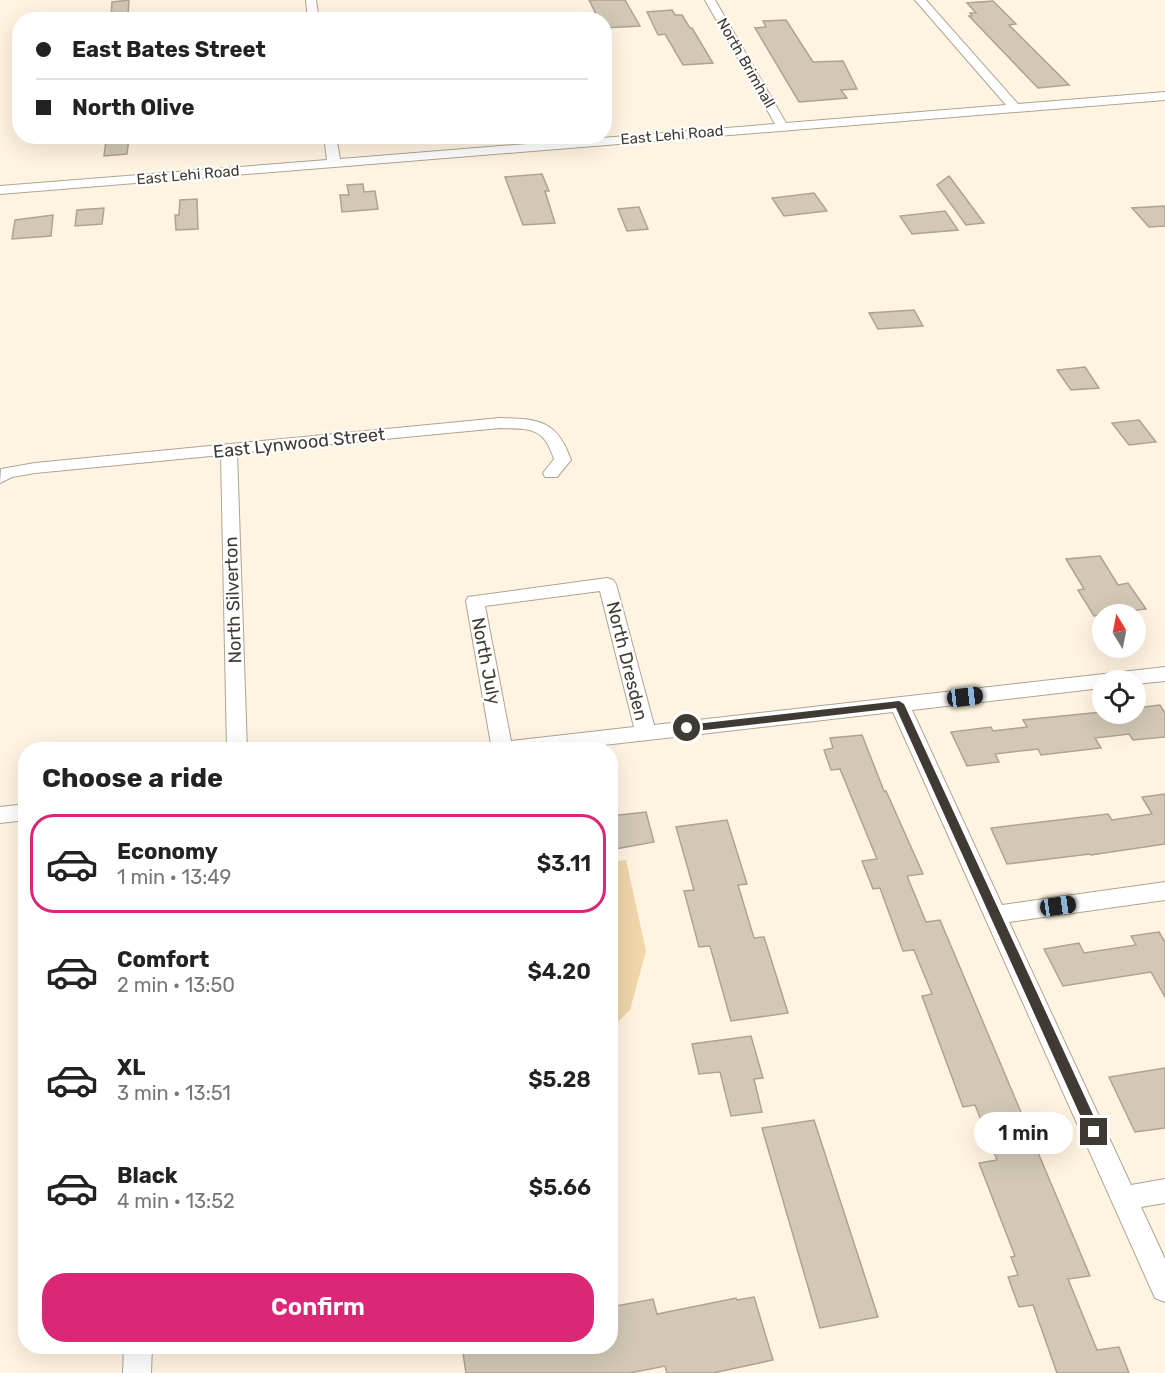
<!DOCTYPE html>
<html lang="en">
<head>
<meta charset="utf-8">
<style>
  :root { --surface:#fff; --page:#f6f6f6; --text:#222; --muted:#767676; --line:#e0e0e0; --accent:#db2777 }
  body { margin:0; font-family:Rubik,sans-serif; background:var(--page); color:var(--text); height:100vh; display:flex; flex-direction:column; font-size:22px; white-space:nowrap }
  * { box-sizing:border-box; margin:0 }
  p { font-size:20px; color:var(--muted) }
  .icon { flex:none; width:33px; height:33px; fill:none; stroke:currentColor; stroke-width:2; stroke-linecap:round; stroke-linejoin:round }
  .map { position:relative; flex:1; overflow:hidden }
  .sheet { position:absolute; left:18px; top:742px; width:600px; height:612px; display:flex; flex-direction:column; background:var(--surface); border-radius:24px; box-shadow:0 6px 24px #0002 }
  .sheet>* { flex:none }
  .hud { position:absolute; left:12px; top:12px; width:600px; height:132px; border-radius:24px; box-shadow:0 6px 24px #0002; display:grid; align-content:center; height:132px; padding:0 24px; background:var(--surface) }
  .needle { width:39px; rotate:350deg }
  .fabs { position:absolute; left:1092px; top:604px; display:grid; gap:12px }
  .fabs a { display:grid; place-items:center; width:54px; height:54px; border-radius:50%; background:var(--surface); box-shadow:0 6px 24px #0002; font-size:30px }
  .end { position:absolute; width:27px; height:27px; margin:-14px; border:8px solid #3f3b34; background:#fff; box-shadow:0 0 0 3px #fff }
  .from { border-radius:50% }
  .bubble { position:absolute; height:42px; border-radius:21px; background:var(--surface); box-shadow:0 6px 24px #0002; font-size:20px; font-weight:600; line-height:42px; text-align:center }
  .car { position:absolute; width:18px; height:36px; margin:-18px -9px; border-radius:8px; box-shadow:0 0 4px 2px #0007; background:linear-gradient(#222 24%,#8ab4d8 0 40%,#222 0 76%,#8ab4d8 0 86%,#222 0) }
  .hud b { display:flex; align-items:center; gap:21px; height:57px; font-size:22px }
  .hud b+b { border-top:2px solid var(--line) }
  .hud i { width:15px; height:15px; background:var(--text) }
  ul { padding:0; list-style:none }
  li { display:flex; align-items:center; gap:18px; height:99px; margin:0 12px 9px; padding:0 12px; border:3px solid transparent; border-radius:24px }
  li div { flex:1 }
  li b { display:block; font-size:22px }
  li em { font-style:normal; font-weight:600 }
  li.selected { border-color:var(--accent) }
  li>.icon { width:54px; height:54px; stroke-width:1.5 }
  h2 { padding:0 24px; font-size:27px; line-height:72px }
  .button { display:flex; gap:12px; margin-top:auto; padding:12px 24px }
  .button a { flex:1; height:69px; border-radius:24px; background:var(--accent); color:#fff; font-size:24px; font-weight:600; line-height:69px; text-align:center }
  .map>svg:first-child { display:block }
  .green { fill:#f0d6a9 }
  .building { fill:#d2c8b5; stroke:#aea392; stroke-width:1.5 }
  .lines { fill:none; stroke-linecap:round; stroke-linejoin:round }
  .street-casing { stroke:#aea493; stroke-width:2 }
  .street { fill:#fff; fill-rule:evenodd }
  .route { fill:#3f3b34 }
  .labels { text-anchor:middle; stroke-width:4.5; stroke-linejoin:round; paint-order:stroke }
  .far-street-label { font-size:15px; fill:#3f3b34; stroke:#fff }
  .street-label { font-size:18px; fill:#3f3b34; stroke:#fff }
</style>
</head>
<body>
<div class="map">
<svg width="1165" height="1373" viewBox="0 0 1165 1373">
  <rect width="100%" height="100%" fill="#fff4e1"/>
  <path class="green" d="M 626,860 L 646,951 L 630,1010 L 611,1029 L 611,862 Z"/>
  <path class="building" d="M 129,0 L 128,17 L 111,18 L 112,2 Z
    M 589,0 L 625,0 L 640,26 L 604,28 L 604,20 L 599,20 Z
    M 993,1 L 1016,24 L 1009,25 L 1069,85 L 1038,88 L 969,16 L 972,16 L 970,13 L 976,13 L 967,3 Z
    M 672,10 L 675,15 L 682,15 L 690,28 L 692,28 L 713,63 L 683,65 L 665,34 L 658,35 L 647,12 Z
    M 786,20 L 813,62 L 843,61 L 857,89 L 841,90 L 847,98 L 799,102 L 755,28 L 766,27 L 763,21 Z
    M 129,138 L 127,154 L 104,156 L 106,140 Z
    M 542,174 L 549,191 L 545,191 L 555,223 L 523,225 L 505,177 Z
    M 949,176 L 984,223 L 966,225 L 937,185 Z
    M 363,184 L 364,192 L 375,191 L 378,209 L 342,212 L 340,195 L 349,195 L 347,185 Z
    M 814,193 L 827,211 L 784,216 L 772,198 Z
    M 197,199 L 198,229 L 176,230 L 175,215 L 179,215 L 180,200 Z
    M 1165,206 L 1165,226 L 1149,227 L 1132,208 Z
    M 639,207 L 648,229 L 627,231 L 618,209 Z
    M 104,208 L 102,224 L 75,226 L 77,210 Z
    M 945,211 L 958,230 L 912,234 L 900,216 Z
    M 53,215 L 51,236 L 12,239 L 15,220 Z
    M 914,310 L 923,326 L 878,329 L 869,313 Z
    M 1085,367 L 1099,388 L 1071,390 L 1057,370 Z
    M 1139,420 L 1156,442 L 1129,445 L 1112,423 Z
    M 1100,556 L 1118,585 L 1128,583 L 1146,609 L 1094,616 L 1078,590 L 1084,589 L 1066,559 Z
    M 1160,705 L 1165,713 L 1165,737 L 1133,740 L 1129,734 L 1095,738 L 1101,748 L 1041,755 L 1038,749 L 995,754 L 999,762 L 967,766 L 951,732 L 991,727 L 993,731 L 1027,727 L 1023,720 L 1082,714 L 1102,712 L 1102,714 L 1136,714 L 1136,708 Z
    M 862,735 L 884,791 L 886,791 L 923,874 L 907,876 L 926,922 L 940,920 L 1090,1276 L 1068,1279 L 1097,1350 L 1119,1347 L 1129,1373 L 1057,1373 L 1033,1305 L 1019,1307 L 1008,1277 L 1018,1275 L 1011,1257 L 1015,1256 L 979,1163 L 997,1160 L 975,1105 L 963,1107 L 922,996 L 932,994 L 914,950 L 903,951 L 880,888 L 873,889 L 862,861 L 877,859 L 840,769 L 831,770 L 824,750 L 833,748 L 830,738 Z
    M 1165,794 L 1165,844 L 1091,855 L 1090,854 L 1007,864 L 991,828 L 1108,814 L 1112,820 L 1152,814 L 1142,797 Z
    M 646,812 L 654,842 L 610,850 L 610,816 Z
    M 727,820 L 747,884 L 738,885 L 754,938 L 764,937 L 788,1013 L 731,1021 L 710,946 L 699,947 L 684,891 L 694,890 L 676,827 Z
    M 1159,932 L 1165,942 L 1165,997 L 1151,972 L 1063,986 L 1044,949 L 1079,943 L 1084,953 L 1136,945 L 1131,936 Z
    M 751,1036 L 763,1078 L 754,1079 L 762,1112 L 731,1116 L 720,1072 L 699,1074 L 692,1044 Z
    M 1165,1068 L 1165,1128 L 1135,1132 L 1109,1077 Z
    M 814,1120 L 878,1317 L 820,1328 L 762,1128 Z
    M 754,1297 L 773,1360 L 713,1373 L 667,1373 L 665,1366 L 630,1373 L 466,1373 L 462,1347 L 610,1347 L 610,1307 L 653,1299 L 657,1314 L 736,1298 L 737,1300 Z"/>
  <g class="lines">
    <g class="street-casing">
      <path id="street" d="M 306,0 L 316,0 L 319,20 L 308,20 Z
        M 705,0 L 715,0 L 786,123 L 1006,105 L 915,0 L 926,0 L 1018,104 L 1165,92 L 1165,100 L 0,194 L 0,186 L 327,160 L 324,136 L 336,136 L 340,159 L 775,124 Z
        M 500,418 C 539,419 557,420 571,460 L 557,477 L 545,477 L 543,473 L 554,459 C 544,427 531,429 500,428 L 237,453 L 247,750 L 227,750 L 221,455 L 35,473 L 12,477 L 0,483 L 1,469 L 35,463 Z
        M 607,578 L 613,580 L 616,584 L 654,725 L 1165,667 L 1165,681 L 1136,684 L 1136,681 L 1102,681 L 1102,688 L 912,710 L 1002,905 L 1165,882 L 1165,900 L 1009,922 L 1131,1185 L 1165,1179 L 1165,1203 L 1141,1207 L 1165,1259 L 1165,1302 L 1155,1298 L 893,712 L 560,750 L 486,750 L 491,744 L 466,601 L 468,597 ZM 600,591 L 634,727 L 511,741 L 485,606 Z
        M 26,804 L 26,820 L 0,823 L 0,807 Z
        M 124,1347 L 152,1347 L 151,1373 L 123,1373 Z"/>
    </g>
    <use href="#street" class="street"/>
  </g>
  <path class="route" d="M 899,701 L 904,704 L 1101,1132 L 1099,1137 L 1090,1137 L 896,708 L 687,732 L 682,728 L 687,725 Z"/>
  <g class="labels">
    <g class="far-street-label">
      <text transform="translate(746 63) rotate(60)" y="5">North Brimhall</text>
      <text transform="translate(672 135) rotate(-5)" y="5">East Lehi Road</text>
      <text transform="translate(188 175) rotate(-5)" y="5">East Lehi Road</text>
    </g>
    <g class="street-label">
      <text transform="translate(299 443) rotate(-6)" y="6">East Lynwood Street</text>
      <text transform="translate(233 600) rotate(-92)" y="6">North Silverton</text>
      <text transform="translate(486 661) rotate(79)" y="6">North July</text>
      <text transform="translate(627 661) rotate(76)" y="6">North Dresden</text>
    </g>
  </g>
</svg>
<div class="fabs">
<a><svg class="needle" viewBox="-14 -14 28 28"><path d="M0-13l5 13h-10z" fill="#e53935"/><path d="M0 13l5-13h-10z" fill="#767676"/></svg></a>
<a><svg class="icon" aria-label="locate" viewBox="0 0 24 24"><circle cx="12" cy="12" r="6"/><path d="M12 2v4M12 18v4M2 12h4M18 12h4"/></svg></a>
</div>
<i class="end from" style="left:687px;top:728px"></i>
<i class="end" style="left:1094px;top:1132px"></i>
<div class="bubble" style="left:974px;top:1112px;width:99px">1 min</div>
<i class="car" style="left:965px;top:697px;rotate:83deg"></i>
<i class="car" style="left:1058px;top:906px;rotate:82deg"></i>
<div class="hud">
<b><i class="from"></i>East Bates Street</b>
<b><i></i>North Olive</b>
</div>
<section class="sheet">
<h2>Choose a ride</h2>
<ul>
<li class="selected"><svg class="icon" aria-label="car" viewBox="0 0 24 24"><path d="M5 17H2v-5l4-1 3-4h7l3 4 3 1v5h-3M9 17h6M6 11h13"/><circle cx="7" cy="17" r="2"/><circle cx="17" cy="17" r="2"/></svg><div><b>Economy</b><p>1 min · 13:49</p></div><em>$3.11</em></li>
<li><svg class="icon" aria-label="car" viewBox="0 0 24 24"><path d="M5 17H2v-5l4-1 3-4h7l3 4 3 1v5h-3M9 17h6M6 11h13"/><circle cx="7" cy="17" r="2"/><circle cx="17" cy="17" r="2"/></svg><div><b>Comfort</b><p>2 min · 13:50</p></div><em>$4.20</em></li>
<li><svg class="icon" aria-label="car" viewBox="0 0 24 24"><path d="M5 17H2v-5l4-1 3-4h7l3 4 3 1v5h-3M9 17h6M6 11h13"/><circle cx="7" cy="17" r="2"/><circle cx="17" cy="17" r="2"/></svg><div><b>XL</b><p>3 min · 13:51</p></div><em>$5.28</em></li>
<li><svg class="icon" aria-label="car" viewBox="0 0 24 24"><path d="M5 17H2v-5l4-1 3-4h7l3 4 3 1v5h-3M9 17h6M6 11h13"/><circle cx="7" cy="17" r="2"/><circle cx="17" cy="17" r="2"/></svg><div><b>Black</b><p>4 min · 13:52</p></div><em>$5.66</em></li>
</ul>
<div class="button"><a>Confirm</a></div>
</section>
</div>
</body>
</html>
